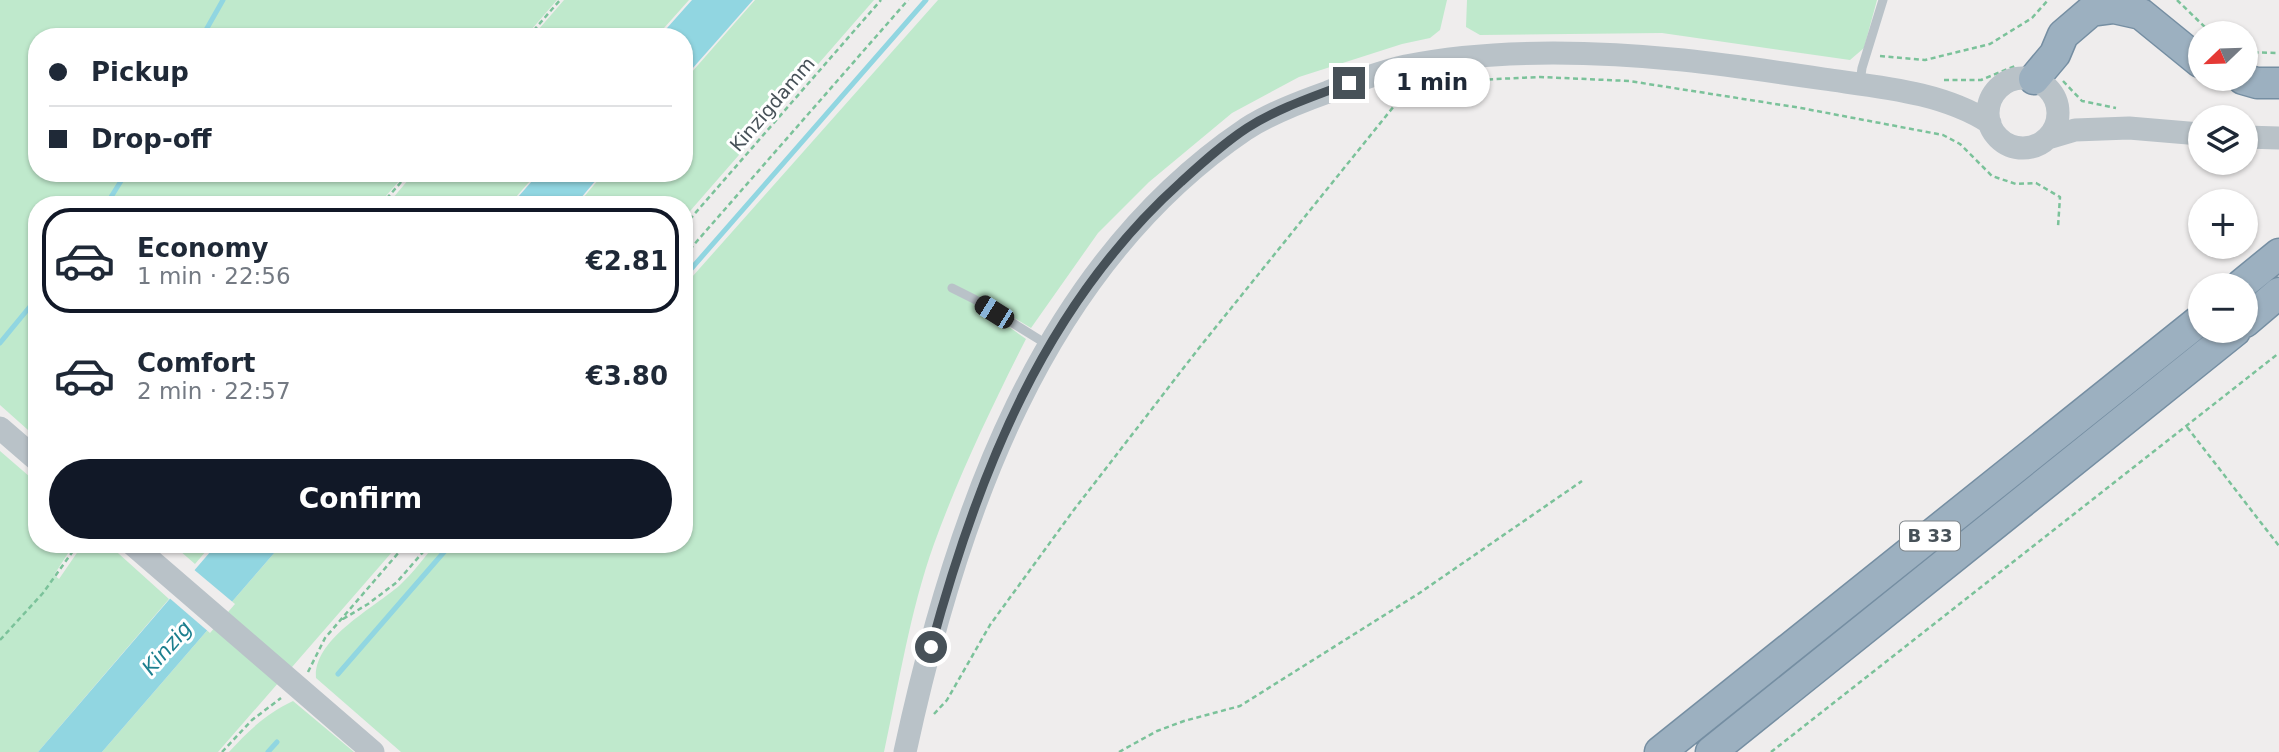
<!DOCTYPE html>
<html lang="en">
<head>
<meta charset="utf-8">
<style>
  :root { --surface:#fff; --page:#f6f6f7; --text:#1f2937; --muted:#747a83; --line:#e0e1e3; --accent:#111827 }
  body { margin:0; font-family:"DejaVu Sans",sans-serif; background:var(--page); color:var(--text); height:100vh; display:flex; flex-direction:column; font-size:26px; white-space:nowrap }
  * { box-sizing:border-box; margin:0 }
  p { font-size:23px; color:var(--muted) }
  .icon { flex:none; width:38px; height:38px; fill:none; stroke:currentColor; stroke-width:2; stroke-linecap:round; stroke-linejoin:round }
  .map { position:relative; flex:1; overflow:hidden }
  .side { position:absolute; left:28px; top:196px; width:665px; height:357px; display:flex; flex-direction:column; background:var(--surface); border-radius:28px; box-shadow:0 2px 5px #0004 }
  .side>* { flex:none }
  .top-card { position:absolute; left:28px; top:28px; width:665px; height:154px; border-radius:28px; box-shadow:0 2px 5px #0004; display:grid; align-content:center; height:154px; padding:0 21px; background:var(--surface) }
  .needle { width:46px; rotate:247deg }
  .fabs { position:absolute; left:2188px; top:21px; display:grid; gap:14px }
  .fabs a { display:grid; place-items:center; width:70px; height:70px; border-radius:50%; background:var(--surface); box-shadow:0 2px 5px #0004; font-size:35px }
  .end { position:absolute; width:32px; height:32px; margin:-16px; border:9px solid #475158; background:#fff; box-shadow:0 0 0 4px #fff }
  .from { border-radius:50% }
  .bubble { position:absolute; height:49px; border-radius:24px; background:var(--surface); box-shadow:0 2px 5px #0004; font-size:23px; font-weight:800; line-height:49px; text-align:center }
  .car { position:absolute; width:21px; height:42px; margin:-21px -10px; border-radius:9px; box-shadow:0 0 5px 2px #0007; background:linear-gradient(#222 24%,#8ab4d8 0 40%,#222 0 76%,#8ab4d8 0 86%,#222 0) }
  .top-card b { display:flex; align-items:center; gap:24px; height:66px; font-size:26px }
  .top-card b+b { border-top:2px solid var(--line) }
  .top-card i { width:18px; height:18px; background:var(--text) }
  ul { padding:12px 0 0; list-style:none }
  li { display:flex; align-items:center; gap:21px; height:105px; margin:0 14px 10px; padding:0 7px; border:4px solid transparent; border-radius:28px }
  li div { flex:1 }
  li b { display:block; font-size:26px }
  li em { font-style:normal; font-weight:800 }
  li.current { border-color:var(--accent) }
  li>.icon { width:63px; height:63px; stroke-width:1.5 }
  .button { display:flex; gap:14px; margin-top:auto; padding:14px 21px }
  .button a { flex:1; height:80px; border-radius:42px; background:var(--accent); color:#fff; font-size:28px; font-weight:800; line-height:80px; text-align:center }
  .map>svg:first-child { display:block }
  .green { fill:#bfe9cc }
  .water { fill:#91d6e1 }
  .pier { fill:#efeded }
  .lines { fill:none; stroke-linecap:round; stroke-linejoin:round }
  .stream { stroke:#91d6e1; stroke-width:5 }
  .trunk-casing { stroke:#758ea2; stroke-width:33 }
  .path { stroke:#7bc29a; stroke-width:2.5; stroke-dasharray:5 3.5; stroke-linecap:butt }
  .service { stroke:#b9c2c8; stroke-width:9 }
  .tertiary { stroke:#b9c2c8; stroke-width:23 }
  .trunk { stroke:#9cb0c0; stroke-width:30 }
  .route { stroke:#475158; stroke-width:9 }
  .labels { text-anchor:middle; stroke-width:6; stroke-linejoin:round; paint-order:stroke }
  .shield { fill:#fff; stroke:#7e858a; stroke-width:2 }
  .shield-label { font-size:18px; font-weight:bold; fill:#475158 }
  .street-label { font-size:19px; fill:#475158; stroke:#fff }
  .water-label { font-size:21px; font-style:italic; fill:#1b7f8e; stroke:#fff }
</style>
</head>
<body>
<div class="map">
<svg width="2279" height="752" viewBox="0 0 2279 752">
  <rect width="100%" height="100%" fill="#efeded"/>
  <path class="green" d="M 0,0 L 557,0 L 525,37 L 37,37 L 37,173 L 406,173 L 378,205 L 37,205 L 37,438 L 0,405 Z
    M 564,0 L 689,0 L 656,37 L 532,37 Z
    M 755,0 L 874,0 L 684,218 L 684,205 L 577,205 L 604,173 L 684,173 L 684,81 Z
    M 938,0 L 1447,0 L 1440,30 L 1430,38 L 1402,44 L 1299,77 L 1232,113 L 1149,182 L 1098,233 L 1031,328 L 979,297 L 978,305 L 1026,339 C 993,404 959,475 934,544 C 910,611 899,683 884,752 L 401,752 L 316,678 C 313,639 374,608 400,585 C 413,573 424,558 435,544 L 684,544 L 684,286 Z
    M 1467,0 L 1877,0 L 1864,48 L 1850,60 L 1662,33 L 1480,35 L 1466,27 Z
    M 414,173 L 537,173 L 509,205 L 387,205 Z
    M 0,451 L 37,483 L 37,544 L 74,544 L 54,575 L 59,579 L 83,544 L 108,544 L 169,599 L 38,752 L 0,752 Z
    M 172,544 L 212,544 L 195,564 Z
    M 282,544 L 399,544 L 218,752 L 102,752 Z
    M 293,701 L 354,752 L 229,752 C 248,731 267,713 293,701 Z"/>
  <path class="water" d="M 692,0 L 753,0 L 684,78 L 684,37 L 659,37 Z
    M 539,173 L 602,173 L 575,205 L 511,205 Z
    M 217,544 L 282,544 L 102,752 L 38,752 Z"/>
  <path class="pier" d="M 192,568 L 235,604 L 210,633 L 167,596 Z"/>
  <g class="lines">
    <path class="stream" d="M 202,37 L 223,0
      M 106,205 L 126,173
      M 684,277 L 926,0
      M 0,343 L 37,298
      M 338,674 L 451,544
      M 268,752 L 277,742"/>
    <g class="trunk-casing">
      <path id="trunk" d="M 2034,79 L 2055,54 L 2063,35 L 2091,11 L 2114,8 L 2141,14 L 2200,62
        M 2243,79 L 2257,83 L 2279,83
        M 2241,285 L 2279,254
        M 2245,322 L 2279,293
        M 1660,752 L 2200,320
        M 1711,752 L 2235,331"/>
    </g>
    <path class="path" d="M 2177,0 L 2211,33
      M 528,37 L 560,0
      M 2245,52 L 2279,53
      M 1880,56 L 1925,60 L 1990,44 L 2032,18 L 2048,0
      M 1944,80 L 1981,80 L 2015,66
      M 2063,81 L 2082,101 L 2116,108
      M 1412,87 L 1475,80 L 1540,77 L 1629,81 L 1801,108 L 1943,135 L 1960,144 L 1992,176 L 2016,184 L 2036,183 L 2060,197 L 2058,227
      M 381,205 L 409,173
      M 684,226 L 881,0
      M 684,256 L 908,0
      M 2187,427 L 2279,546
      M 343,619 L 368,604 L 397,582 L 430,544
      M 0,640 L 43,593 L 78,544
      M 308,672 L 325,638 L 406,544
      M 934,714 L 947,700 L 990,625 L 1073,511 L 1199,348 L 1411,85
      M 222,752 L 252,720 L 281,698
      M 1119,752 L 1157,731 L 1184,721 L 1240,706 L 1418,594 L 1582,481
      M 1771,752 L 2279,353"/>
    <path class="service" d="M 1860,82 L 1862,68 L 1883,0
      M 952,288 L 974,299 L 1048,345"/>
    <path class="tertiary" d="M1988 113a35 35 0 1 1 70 0a35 35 0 1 1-70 0Z
      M 2245,137 L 2279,138
      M 2048,138 L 2075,130 L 2129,128 L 2200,134
      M 0,428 L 37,460
      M 132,544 L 373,752
      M 905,752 C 955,520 1040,268 1246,129 C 1271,113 1300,102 1328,92 C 1353,82 1380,72 1406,66 C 1496,48 1593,51 1683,60 C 1730,65 1777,72 1824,79 C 1879,87 1943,92 1990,123"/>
    <use href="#trunk" class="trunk"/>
  </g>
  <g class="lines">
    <path class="route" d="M 931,647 C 978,474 1044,305 1181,182 C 1202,163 1224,143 1247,128 C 1278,108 1315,96 1349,83"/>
  </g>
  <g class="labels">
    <rect class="shield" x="1900" y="521.5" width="60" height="29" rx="5"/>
    <g class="shield-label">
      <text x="1930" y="542">B 33</text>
    </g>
    <g class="street-label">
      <text transform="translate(772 104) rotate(-49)" y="7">Kinzigdamm</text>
    </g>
    <g class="water-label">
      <text transform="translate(167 648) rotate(-49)" y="7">Kinzig</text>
    </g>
  </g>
</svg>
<div class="fabs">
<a><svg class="needle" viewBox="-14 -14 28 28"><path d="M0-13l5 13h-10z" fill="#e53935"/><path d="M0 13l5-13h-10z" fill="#747a83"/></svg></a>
<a><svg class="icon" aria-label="layers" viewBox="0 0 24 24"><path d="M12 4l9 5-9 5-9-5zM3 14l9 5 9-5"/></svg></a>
<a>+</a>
<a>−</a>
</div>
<i class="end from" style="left:931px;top:647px"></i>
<i class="end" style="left:1349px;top:83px"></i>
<div class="bubble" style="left:1374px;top:58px;width:116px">1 min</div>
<i class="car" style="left:994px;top:312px;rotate:302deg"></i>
<div class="top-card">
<b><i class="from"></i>Pickup</b>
<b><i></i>Drop-off</b>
</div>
<section class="side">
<ul>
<li class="current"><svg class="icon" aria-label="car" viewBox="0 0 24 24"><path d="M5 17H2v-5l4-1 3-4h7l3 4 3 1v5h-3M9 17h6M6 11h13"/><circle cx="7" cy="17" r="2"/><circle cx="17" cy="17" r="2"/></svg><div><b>Economy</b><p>1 min · 22:56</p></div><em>€2.81</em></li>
<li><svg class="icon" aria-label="car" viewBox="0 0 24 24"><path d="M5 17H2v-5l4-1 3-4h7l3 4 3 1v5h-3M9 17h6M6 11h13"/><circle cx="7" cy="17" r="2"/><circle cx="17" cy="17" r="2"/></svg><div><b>Comfort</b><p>2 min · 22:57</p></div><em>€3.80</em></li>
</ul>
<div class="button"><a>Confirm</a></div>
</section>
</div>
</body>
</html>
